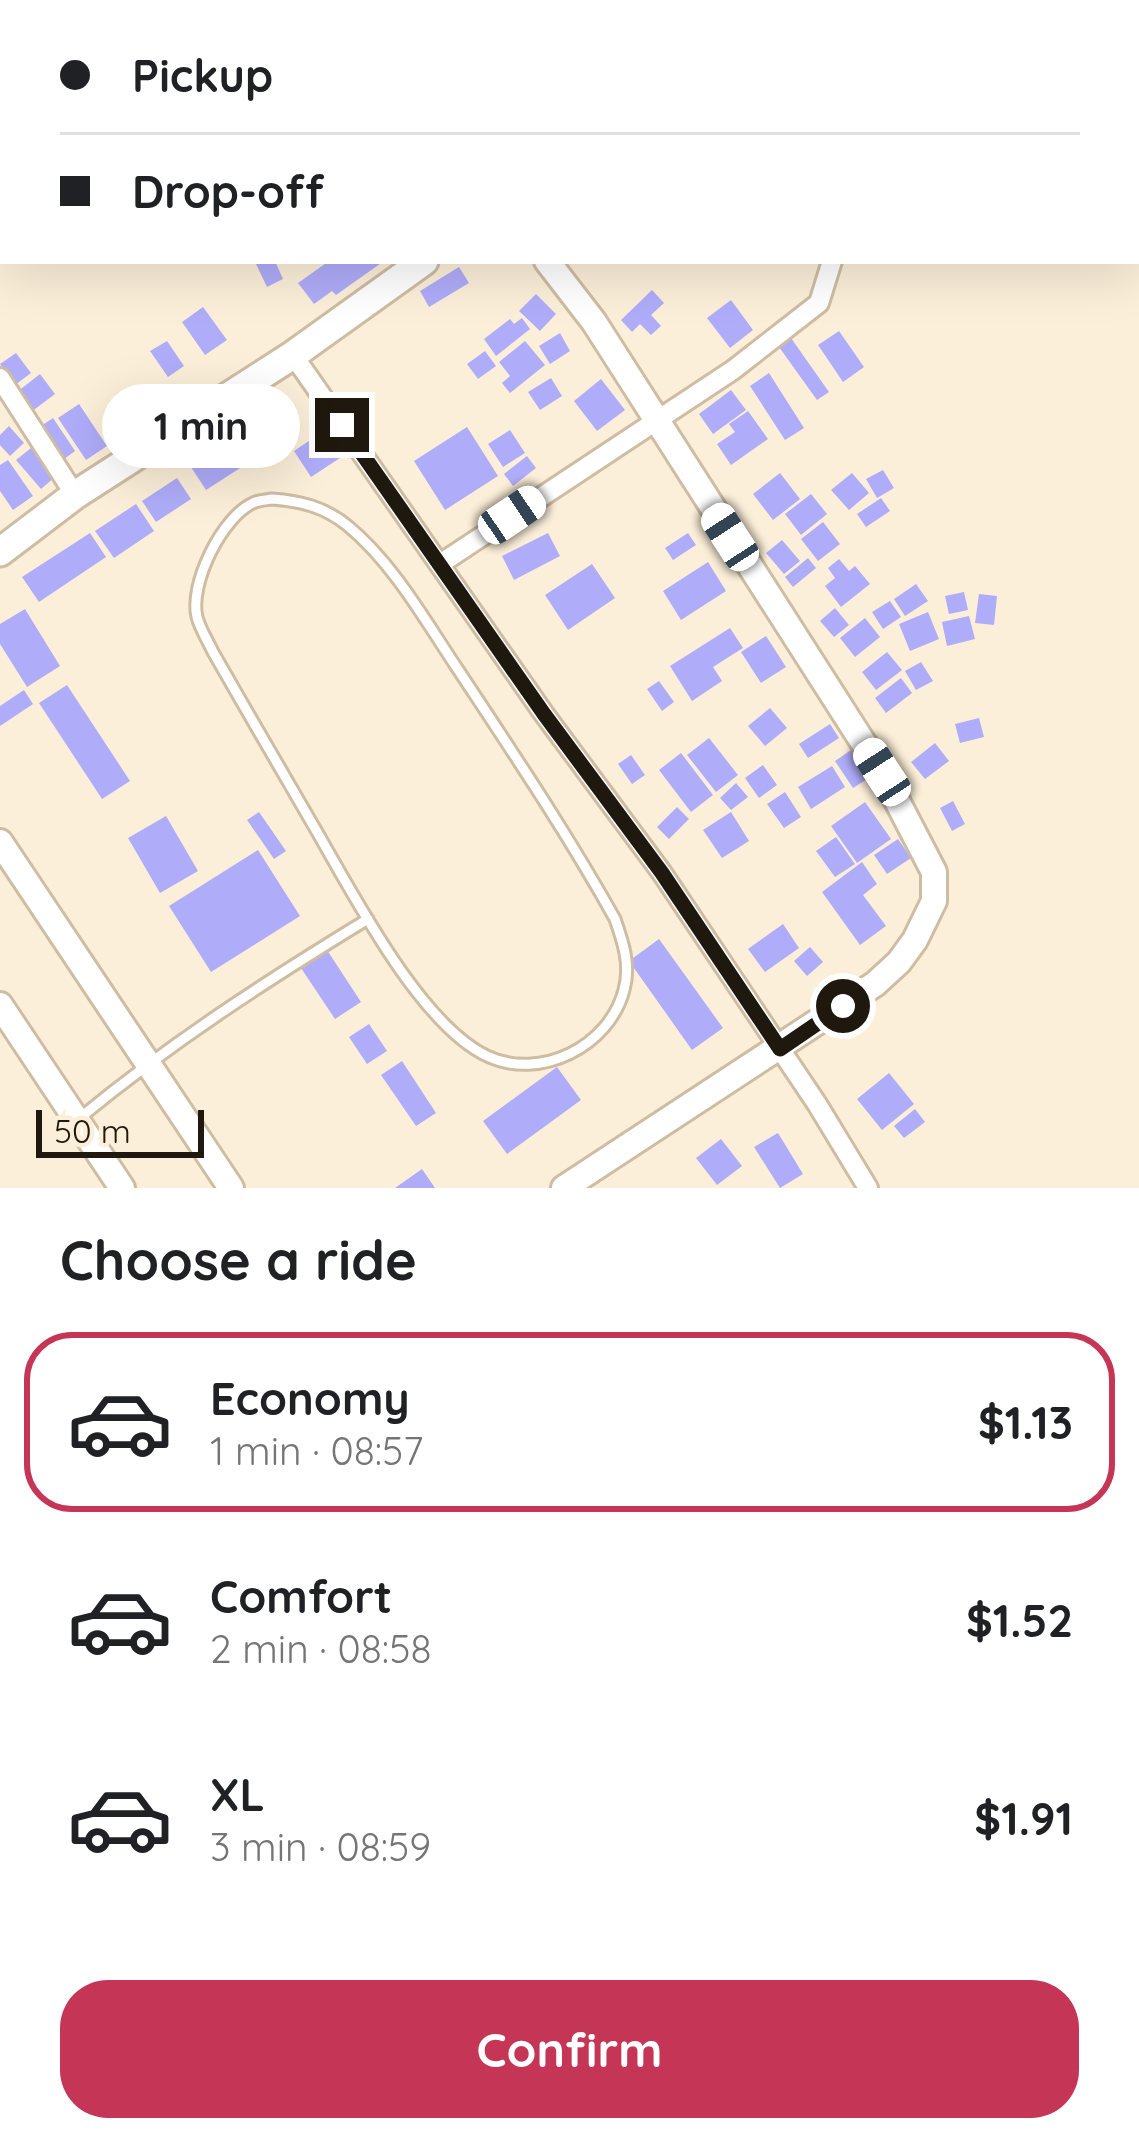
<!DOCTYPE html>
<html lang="en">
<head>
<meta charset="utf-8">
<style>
  :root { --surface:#fff; --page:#f6f6f6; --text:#202124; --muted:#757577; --line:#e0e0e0; --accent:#c43556 }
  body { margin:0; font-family:Quicksand,sans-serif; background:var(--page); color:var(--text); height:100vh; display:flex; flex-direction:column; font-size:45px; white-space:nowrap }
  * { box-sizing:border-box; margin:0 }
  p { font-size:39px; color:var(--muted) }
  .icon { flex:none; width:66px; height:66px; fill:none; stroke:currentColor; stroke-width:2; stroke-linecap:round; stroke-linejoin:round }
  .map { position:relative; height:1188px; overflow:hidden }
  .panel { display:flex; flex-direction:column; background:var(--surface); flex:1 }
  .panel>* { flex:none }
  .guide { position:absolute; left:0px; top:0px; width:1140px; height:264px; box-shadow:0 12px 48px #0002; display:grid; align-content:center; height:264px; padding:0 60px; background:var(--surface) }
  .scale { position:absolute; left:36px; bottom:30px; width:168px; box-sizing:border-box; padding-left:12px; border:6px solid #1e180e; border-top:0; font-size:33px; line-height:42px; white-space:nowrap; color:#1e180e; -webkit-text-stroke:9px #fcefd9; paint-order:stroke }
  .end { position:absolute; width:54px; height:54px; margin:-27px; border:15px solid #1e180e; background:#fff; box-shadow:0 0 0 6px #fff }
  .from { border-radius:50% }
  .bubble { position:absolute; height:84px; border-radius:42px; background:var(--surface); box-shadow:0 12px 48px #0002; font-size:39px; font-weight:700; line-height:84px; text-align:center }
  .car { position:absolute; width:36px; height:72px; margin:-36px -18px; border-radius:15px; box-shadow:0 0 9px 3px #0007; background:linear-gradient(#fff 24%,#345 0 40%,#fff 0 76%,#345 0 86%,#fff 0) }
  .guide b { display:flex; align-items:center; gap:42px; height:114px; font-size:45px }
  .guide b+b { border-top:3px solid var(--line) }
  .guide i { width:30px; height:30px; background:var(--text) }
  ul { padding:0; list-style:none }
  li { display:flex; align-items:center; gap:36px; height:180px; margin:0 24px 18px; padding:0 36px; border:6px solid transparent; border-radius:48px }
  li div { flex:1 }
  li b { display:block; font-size:45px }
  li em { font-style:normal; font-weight:700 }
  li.current { border-color:var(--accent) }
  li>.icon { width:108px; height:108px; stroke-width:1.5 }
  h2 { padding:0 60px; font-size:54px; line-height:144px }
  .primary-button { display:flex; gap:24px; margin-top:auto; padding:24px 60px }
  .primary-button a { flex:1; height:138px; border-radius:48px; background:var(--accent); color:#fff; font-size:48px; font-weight:700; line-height:138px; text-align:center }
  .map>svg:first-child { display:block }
  .building { fill:#afacf9 }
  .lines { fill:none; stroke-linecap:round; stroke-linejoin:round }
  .lane-casing { stroke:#cebda3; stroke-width:15 }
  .street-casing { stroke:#cebda3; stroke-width:24 }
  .secondary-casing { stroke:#cebda3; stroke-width:30 }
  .primary-casing { stroke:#cebda3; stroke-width:33 }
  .lane { stroke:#fff; stroke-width:9 }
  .street { stroke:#fff; stroke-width:18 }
  .secondary { stroke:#fff; stroke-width:24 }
  .primary { stroke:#fff; stroke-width:27 }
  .route { stroke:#1e180e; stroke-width:15 }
</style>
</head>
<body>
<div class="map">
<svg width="1139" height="1188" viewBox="0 0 1139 1188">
  <rect width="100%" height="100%" fill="#fcefd9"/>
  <path class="building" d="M 263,261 L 275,261 L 283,279 L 267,287 L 256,264 Z
    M 329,261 L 384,261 L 336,295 L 332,291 L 314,304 L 298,283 Z
    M 459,267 L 469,283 L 429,307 L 420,291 Z
    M 652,290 L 664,303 L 651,315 L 661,326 L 651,335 L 640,324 L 632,332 L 621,320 Z
    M 536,294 L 556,314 L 540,331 L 519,311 Z
    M 731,300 L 753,330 L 730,348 L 707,318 Z
    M 203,307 L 227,340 L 205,355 L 182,322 Z
    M 522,318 L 530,329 L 496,356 L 484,339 L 510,319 L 514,324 Z
    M 839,331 L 864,367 L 843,382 L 818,345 Z
    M 560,333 L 570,351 L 550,364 L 539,346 Z
    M 791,338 L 829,392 L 817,400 L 779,347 Z
    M 167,341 L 184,366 L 168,377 L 150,351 Z
    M 525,341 L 545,365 L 510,393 L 502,383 L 510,376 L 499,362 Z
    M 485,351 L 496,366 L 478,379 L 467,364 Z
    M 16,353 L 31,373 L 15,385 L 0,364 Z
    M 769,373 L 804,428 L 785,440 L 750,386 Z
    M 40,374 L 55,394 L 31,412 L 17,392 Z
    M 551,378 L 562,396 L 540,410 L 528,392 Z
    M 601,379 L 625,410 L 597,431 L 574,401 Z
    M 731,390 L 746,410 L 713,434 L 699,414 Z
    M 79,404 L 107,446 L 86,460 L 58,418 Z
    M 748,411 L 768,439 L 731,465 L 717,444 L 735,432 L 729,424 Z
    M 53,418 L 75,451 L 60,462 L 38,428 Z
    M 9,426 L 24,443 L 10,456 L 0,445 L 0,435 Z
    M 253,427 L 268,450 L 206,490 L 191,467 Z
    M 467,427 L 498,476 L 445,510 L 414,461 Z
    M 325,430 L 343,456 L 311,477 L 294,451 Z
    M 510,430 L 525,453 L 503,467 L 488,444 Z
    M 31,448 L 55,477 L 41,489 L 16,460 Z
    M 527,456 L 536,468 L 513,486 L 504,474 Z
    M 8,460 L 33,496 L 13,510 L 0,491 L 0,465 Z
    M 883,470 L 894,488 L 877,498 L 866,479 Z
    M 780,473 L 800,499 L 773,520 L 753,494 Z
    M 852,473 L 869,493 L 849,510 L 831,490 Z
    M 177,478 L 191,499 L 156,522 L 142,501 Z
    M 811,494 L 827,514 L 801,535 L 785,514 Z
    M 881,498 L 890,511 L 866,527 L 857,514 Z
    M 136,504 L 154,531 L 114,558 L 95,531 Z
    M 823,522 L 840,544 L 818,561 L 801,539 Z
    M 90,533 L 106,557 L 39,602 L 22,577 Z
    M 548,533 L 560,556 L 514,580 L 502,556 Z
    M 688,533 L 696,545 L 673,560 L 665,548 Z
    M 782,540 L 800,561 L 784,574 L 766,553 Z
    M 808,558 L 816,568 L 793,587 L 785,577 Z
    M 839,559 L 849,571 L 855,566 L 870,584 L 841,607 L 825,586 L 835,578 L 828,568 Z
    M 708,562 L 726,591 L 681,620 L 663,591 Z
    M 592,564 L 615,598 L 568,630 L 545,595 Z
    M 916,584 L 928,601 L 905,616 L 894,599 Z
    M 964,592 L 968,610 L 949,614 L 945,596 Z
    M 979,594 L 997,596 L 994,625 L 975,623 Z
    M 890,601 L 901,617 L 883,629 L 872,612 Z
    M 835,608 L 849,625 L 834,637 L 820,621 Z
    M 25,609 L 60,666 L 27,687 L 0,644 L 0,624 Z
    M 928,612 L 939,639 L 910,651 L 899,624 Z
    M 969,616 L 975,639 L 947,646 L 942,622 Z
    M 865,618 L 880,637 L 855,657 L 840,638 Z
    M 730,628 L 743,648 L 713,667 L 722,681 L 692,701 L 670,666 Z
    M 766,636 L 786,667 L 761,683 L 741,652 Z
    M 887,652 L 902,670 L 876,690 L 862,672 Z
    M 921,662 L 933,681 L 916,690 L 905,671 Z
    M 901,678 L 912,693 L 886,713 L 875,698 Z
    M 659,681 L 674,702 L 662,711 L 647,689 Z
    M 67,685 L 130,781 L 102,799 L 39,703 Z
    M 24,690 L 33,704 L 0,726 L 0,706 Z
    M 770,708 L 787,728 L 765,746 L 748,726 Z
    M 979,718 L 984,737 L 960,743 L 955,724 Z
    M 830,724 L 839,738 L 808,758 L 799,744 Z
    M 709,738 L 738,775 L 716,792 L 687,755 Z
    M 935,743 L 949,761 L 925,779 L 911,762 Z
    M 851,750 L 869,778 L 853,788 L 835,761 Z
    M 681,753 L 713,795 L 691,812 L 659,770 Z
    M 631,755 L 645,775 L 632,784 L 618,764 Z
    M 763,765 L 777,785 L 759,798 L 745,778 Z
    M 832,766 L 845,787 L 811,809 L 798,787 Z
    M 736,783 L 748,797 L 731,810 L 720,798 Z
    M 785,792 L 801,817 L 784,828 L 767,804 Z
    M 953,801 L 965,824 L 952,831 L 940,808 Z
    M 865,802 L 891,839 L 857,863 L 831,826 Z
    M 677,807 L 689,819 L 669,839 L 657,827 Z
    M 259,812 L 286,851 L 274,859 L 247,820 Z
    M 731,812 L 749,841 L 722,858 L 703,830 Z
    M 166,816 L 198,871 L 160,893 L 128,838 Z
    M 836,837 L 855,864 L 835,877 L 816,851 Z
    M 898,839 L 911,858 L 887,874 L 874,855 Z
    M 258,850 L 300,916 L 211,972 L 169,906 Z
    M 862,862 L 877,884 L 863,895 L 886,926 L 860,945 L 822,892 Z
    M 783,924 L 799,948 L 765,972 L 748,949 Z
    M 659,939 L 723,1028 L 692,1050 L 629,961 Z
    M 810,947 L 823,962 L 807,976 L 794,961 Z
    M 327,950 L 361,1002 L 335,1019 L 301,968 Z
    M 369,1024 L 387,1051 L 367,1064 L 349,1037 Z
    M 402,1061 L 436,1113 L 416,1126 L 381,1075 Z
    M 557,1067 L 581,1100 L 507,1154 L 483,1121 Z
    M 889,1073 L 914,1104 L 882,1130 L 857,1099 Z
    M 915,1109 L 925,1122 L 904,1138 L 894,1126 Z
    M 778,1133 L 803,1174 L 780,1188 L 754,1147 Z
    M 721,1139 L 742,1166 L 717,1185 L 696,1158 Z
    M 422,1169 L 435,1188 L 395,1188 Z"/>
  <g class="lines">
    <g class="lane-casing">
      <path id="lane" d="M 272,499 C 301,501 325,507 348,526 C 394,564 426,622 459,671 C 513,753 567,833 615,919 C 623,942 631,965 624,990 C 609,1047 540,1081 487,1056 C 419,1024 351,890 313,825 C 280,768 246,710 213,652 C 208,641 200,629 197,617 C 189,584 222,517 253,503 C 259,500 266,500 272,499 Z
        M 81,1117 C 172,1042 268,980 368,919"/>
    </g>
    <g class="street-casing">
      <path id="street" d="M 780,0 L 781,3
        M 293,355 L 544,714 L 662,873 L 817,1104 L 868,1188
        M 0,378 L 75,495
        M 440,564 L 733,370 L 819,303 L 832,261"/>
    </g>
    <g class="secondary-casing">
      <path id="secondary" d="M 547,261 L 594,322 L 882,772 L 934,872 L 934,901 L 915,940 L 899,962 L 875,984 L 564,1188
        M 0,842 L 231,1188
        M 0,1005 L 122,1188"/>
    </g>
    <g class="primary-casing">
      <path id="primary" d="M 684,3 L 685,0
        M 0,552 L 75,495 L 293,355 L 424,261"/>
    </g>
    <use href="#lane" class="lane"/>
    <use href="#street" class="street"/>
    <use href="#secondary" class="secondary"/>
    <use href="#primary" class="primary"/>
  </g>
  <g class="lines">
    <path class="route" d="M 342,425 L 544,714 L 662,873 L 780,1049 L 843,1006"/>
  </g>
</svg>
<div class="scale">50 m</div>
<i class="end from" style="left:843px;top:1006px"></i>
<i class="end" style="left:342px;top:425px"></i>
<div class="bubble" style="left:102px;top:384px;width:198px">1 min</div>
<i class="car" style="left:512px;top:515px;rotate:56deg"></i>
<i class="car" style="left:730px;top:537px;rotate:327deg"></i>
<i class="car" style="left:882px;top:772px;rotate:327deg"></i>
<div class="guide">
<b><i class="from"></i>Pickup</b>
<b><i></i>Drop-off</b>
</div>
</div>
<section class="panel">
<h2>Choose a ride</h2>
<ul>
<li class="current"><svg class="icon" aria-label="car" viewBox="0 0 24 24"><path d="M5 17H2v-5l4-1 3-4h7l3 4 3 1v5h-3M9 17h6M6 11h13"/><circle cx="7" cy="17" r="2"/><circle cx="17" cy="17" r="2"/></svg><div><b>Economy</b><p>1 min · 08:57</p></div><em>$1.13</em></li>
<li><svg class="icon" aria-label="car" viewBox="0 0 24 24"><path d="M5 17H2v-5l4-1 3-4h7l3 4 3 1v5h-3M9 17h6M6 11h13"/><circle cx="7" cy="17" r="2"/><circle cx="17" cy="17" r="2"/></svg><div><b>Comfort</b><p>2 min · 08:58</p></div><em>$1.52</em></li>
<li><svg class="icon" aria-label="car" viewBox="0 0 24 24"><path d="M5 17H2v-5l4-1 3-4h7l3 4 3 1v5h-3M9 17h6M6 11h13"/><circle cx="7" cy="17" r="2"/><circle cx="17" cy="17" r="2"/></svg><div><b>XL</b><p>3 min · 08:59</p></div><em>$1.91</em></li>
</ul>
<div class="primary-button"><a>Confirm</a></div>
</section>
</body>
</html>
